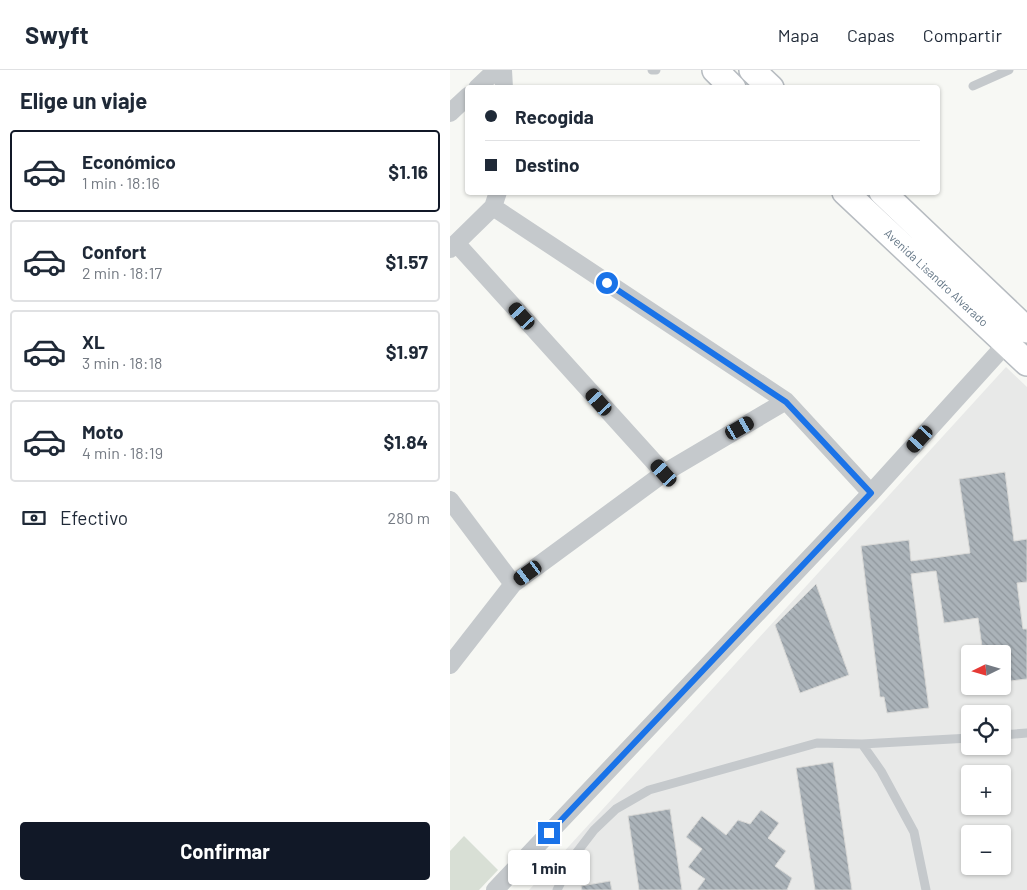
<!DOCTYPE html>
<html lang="es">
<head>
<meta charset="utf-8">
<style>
  :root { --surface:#fff; --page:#f2f2f3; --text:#1f2937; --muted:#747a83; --line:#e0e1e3; --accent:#111827 }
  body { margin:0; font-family:Barlow,sans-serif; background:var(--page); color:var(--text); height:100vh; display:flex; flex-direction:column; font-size:19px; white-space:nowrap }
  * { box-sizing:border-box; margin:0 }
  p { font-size:16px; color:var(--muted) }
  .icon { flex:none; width:28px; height:28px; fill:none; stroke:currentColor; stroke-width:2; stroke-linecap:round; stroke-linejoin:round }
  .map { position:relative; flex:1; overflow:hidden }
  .panel { display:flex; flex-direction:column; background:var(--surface); width:450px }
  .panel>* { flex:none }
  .top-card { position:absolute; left:15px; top:15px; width:475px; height:110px; border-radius:5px; box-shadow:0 1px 4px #0004; display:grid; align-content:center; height:110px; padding:0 20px; background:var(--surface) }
  .needle { width:32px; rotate:265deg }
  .buttons { position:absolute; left:511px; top:575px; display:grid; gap:10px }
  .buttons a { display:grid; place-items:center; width:50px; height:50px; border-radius:5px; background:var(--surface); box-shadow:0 1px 4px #0004; font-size:25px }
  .end { position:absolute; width:22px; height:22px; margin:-11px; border:6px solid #1a73e8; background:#fff; box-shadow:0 0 0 2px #fff }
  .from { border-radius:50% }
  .bubble { position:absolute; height:35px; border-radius:5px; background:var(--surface); box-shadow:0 1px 4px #0004; font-size:16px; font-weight:700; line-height:35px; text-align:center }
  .car { position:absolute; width:15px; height:30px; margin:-15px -8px; border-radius:6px; box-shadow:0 0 4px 1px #0007; background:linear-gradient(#222 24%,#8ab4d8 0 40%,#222 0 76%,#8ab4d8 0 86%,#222 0) }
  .top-card b { display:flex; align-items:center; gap:18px; height:48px; font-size:19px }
  .top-card b+b { border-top:1px solid var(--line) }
  .top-card i { width:12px; height:12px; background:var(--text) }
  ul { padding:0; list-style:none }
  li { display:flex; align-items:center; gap:15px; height:82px; margin:0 10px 8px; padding:0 10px; border:2px solid var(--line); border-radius:5px }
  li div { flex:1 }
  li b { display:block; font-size:19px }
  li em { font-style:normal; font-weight:700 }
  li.selected { border-color:var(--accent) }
  li>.icon { width:45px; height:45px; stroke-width:1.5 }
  h2 { padding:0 20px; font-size:22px; line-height:60px }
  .pay { display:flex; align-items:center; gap:12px; height:55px; padding:0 20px; font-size:19px }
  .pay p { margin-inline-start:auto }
  .action { display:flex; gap:10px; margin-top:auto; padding:10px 20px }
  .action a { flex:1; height:58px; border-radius:5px; background:var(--accent); color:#fff; font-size:20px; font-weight:700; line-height:58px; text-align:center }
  header { display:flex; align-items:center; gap:30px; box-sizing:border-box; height:70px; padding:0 25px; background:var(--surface); border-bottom:1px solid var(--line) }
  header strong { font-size:24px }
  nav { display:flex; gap:28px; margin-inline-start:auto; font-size:18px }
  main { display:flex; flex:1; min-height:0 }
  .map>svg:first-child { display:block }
  .built { fill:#e8e9e8; fill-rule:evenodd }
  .pitch { fill:#d8dfd5 }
  .building { fill:url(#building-back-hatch); stroke:#d9d9d7 }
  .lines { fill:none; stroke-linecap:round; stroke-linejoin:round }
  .secondary-casing { stroke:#b7bcc1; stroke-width:28 }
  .lane { stroke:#c5c9cc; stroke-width:9 }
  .street { stroke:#c5c9cc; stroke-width:18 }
  .secondary { stroke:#fff; stroke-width:25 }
  .route { stroke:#1a73e8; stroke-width:6 }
  .labels { text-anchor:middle; stroke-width:5; stroke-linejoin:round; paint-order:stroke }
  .street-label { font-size:12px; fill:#657787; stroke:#fff }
</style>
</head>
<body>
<header>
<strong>Swyft</strong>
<nav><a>Mapa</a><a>Capas</a><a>Compartir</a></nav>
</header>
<main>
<section class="panel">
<h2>Elige un viaje</h2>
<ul>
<li class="selected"><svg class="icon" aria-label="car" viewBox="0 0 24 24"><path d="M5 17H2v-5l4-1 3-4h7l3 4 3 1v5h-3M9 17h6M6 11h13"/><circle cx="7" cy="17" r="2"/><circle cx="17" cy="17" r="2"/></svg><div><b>Económico</b><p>1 min · 18:16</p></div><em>$1.16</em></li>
<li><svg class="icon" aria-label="car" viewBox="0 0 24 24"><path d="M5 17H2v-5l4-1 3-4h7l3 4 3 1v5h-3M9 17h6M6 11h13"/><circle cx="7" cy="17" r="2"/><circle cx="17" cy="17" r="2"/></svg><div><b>Confort</b><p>2 min · 18:17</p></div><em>$1.57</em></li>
<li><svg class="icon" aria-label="car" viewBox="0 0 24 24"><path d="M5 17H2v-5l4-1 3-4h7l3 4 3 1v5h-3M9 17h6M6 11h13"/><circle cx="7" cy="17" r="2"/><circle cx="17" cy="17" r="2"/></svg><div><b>XL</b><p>3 min · 18:18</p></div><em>$1.97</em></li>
<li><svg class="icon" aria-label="car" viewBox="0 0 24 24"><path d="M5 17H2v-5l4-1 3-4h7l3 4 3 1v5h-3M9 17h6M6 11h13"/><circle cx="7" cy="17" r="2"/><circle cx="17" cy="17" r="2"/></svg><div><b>Moto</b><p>4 min · 18:19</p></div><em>$1.84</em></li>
</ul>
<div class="pay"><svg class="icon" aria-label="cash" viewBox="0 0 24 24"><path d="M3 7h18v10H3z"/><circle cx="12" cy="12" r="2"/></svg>Efectivo<p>280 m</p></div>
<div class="action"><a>Confirmar</a></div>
</section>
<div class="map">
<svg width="577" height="820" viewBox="0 0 577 820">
  <defs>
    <pattern id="building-back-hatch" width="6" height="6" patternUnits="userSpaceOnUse" patternTransform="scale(1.25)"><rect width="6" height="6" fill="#abb3b9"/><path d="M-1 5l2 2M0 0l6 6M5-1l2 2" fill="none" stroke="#8f969c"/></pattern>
  </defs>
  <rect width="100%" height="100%" fill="#f7f8f4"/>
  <path class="built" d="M 556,297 L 577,317 L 577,820 L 79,820 ZM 520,584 L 552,584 L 552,616 L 520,616 ZM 520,644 L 552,644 L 552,676 L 520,676 ZM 520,704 L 552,704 L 552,736 L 520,736 ZM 520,764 L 552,764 L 552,796 L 520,796 Z"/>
  <path class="pitch" d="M 14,766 L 48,800 L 29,820 L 0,820 L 0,781 Z"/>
  <path class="building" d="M 555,402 L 564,471 L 577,469 L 577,512 L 567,513 L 573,559 L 577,559 L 577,609 L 552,612 L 552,584 L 533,584 L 528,548 L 494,553 L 486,501 L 461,504 L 479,638 L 437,643 L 434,627 L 430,627 L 411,476 L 459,470 L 461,491 L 520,483 L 509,409 Z
    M 366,514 L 399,605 L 350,623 L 325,555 Z
    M 383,692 L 402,820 L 365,820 L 346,698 Z
    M 220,739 L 232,820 L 189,820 L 178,746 Z
    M 311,740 L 329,753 L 318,768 L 336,781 L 325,796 L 342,808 L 337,820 L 247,820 L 255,809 L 238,797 L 252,779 L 236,767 L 252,746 L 276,765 L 288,750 L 300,754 Z
    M 160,811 L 162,820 L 132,820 L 131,816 Z"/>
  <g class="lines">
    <g class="secondary-casing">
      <path id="secondary" d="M 265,0 L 283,18
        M 302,0 L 321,18
        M 395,122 L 577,293
        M 432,122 L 577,260"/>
    </g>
    <path class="lane" d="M 202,0 L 206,0
      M 523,16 L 559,0
      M 552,665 L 577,663
      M 412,674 L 520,668
      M 107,820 L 124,786 L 144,760 L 166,739 L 199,720 L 367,673 L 412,674 L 431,701 L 464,762 L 476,820"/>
    <path class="street" d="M 53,0 L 54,18
      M 27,18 L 46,0
      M 0,43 L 18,26
      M 43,137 L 336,331 L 421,423
      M 7,174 L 214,403
      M 0,179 L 43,137 L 48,122
      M 0,430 L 63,514
      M 0,595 L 63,514 L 214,403 L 336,331
      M 45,820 L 421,423 L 556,274"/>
    <use href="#secondary" class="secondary"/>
  </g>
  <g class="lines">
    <path class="route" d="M 99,763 L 421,423 L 336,332 L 157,213"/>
  </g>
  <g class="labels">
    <g class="street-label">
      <text transform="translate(486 208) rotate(43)" y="4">Avenida Lisandro Alvarado</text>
    </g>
  </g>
</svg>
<div class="buttons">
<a><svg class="needle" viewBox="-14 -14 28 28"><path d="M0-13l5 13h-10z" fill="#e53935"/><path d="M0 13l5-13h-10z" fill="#747a83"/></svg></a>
<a><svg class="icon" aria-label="locate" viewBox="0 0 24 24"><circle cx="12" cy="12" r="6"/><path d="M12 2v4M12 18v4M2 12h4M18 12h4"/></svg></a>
<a>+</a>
<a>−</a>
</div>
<i class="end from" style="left:157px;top:213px"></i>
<i class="end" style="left:99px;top:763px"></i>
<div class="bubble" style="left:58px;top:780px;width:82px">1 min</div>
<i class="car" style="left:72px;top:246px;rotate:318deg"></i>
<i class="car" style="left:149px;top:332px;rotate:318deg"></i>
<i class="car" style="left:290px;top:358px;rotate:60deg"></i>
<i class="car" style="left:470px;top:369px;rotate:222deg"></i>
<i class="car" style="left:214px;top:403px;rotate:318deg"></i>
<i class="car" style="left:78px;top:503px;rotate:234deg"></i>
<div class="top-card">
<b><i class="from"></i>Recogida</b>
<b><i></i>Destino</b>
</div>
</div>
</main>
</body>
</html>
